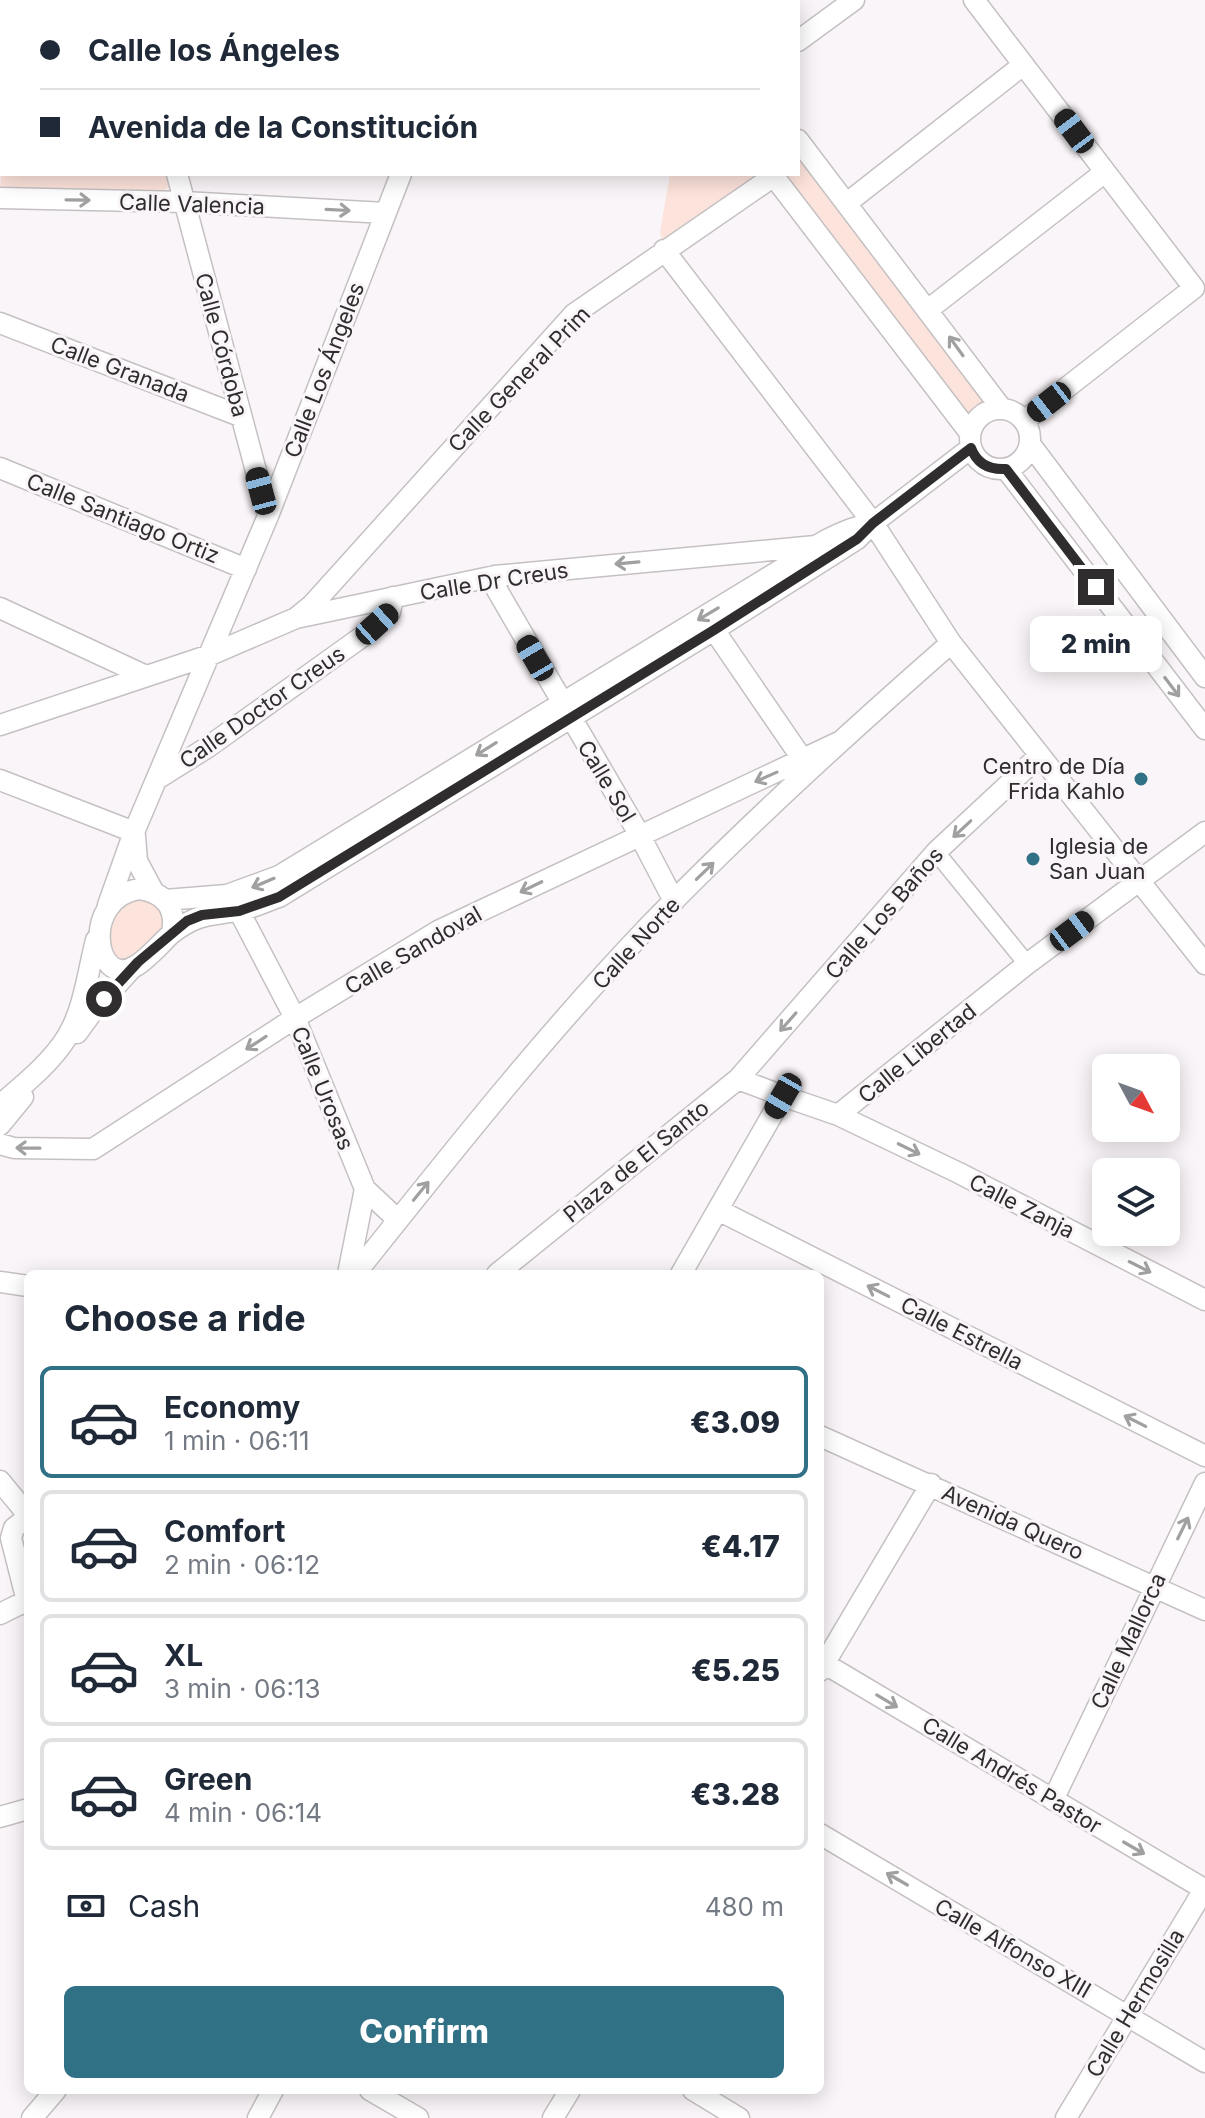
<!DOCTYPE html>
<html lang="en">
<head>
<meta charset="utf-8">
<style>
  :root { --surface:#fff; --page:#f6f6f7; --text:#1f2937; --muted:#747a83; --line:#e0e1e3; --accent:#317185 }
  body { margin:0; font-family:Inter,sans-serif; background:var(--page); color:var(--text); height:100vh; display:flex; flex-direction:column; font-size:30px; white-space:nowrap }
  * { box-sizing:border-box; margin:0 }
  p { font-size:26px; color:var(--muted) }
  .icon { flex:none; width:44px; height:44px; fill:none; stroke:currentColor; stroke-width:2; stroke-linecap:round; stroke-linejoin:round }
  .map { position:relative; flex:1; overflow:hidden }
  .details { position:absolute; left:24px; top:1270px; width:800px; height:824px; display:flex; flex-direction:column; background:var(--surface); border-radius:12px; box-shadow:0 4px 20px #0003 }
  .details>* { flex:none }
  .hud { position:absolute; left:0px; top:0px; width:800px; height:176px; box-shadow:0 4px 20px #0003; display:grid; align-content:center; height:176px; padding:0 40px; background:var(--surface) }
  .needle { width:52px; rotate:131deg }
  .fabs { position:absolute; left:1092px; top:1054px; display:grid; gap:16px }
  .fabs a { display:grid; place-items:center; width:88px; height:88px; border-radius:12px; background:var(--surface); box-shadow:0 4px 20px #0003; font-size:40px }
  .end { position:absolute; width:36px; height:36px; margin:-18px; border:10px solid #2f2d2e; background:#fff; box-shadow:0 0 0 4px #fff }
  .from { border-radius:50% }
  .bubble { position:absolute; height:56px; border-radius:12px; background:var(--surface); box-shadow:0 4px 20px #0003; font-size:26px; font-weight:800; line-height:56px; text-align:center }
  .car { position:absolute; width:24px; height:48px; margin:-24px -12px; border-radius:10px; box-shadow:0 0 6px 2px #0007; background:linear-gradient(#222 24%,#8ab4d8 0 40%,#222 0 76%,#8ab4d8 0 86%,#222 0) }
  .hud b { display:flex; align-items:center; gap:28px; height:76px; font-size:30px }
  .hud b+b { border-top:2px solid var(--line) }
  .hud i { width:20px; height:20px; background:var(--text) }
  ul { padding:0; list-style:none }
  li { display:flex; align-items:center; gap:24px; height:112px; margin:0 16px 12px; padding:0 24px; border:4px solid var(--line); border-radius:12px }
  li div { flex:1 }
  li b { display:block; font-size:30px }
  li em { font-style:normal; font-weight:800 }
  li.on { border-color:var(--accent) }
  li>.icon { width:72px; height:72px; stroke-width:1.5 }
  h2 { padding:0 40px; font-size:36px; line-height:96px }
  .pay { display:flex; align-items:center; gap:20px; height:88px; padding:0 40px; font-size:30px }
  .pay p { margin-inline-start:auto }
  .cta { display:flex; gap:16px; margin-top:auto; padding:16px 40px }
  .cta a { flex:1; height:92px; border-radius:12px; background:var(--accent); color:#fff; font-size:32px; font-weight:800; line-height:92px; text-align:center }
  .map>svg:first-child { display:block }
  .green { fill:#fce3db }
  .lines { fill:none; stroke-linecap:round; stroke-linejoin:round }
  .pedestrian-casing { stroke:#c5c1c3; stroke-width:19 }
  .minor-casing { stroke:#c5c1c3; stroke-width:23 }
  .pedestrian { stroke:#fff; stroke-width:16 }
  .minor { stroke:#fff; stroke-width:20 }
  .oneway { stroke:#a1a0a1 }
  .route { stroke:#2f2d2e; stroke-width:10 }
  .poi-dot { fill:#317185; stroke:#faf5f8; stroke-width:3 }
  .labels { text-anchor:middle; stroke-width:6; stroke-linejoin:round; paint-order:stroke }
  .street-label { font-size:22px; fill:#2f2d2e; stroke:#faf5f8 }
  .poi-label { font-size:22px; fill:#2f2d2e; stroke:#faf5f8; text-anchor:end }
</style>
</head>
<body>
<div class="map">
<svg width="1205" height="2118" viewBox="0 0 1205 2118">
  <rect width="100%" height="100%" fill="#faf5f8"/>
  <path class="green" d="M 2,155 L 2,174 L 170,174 L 172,184 L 161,193 L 0,191 Z
    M 798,157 L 987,402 L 978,405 L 970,418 L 784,174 L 798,174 Z
    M 670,174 L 772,174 L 664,250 L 660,232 Z
    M 126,899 L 151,899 C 181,929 148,951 120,961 L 112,956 C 109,934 107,914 126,899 Z"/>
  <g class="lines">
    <g class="pedestrian-casing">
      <path id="pedestrian" d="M 772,0 L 772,2
        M 936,852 L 1027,964"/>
    </g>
    <g class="minor-casing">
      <path id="minor" d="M 87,0 L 88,2
        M 233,0 L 234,2
        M 452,0 L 454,2
        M 639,0 L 640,2
        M 690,0 L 691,2
        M 974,0 L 1194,288 L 1024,421
        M 174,2 L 176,0
        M 293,2 L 306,0
        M 473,2 L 473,0
        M 798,41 L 854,0
        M 798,140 L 1002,409
        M 0,146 L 2,144
        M 177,174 L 268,516
        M 772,174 L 970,433
        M 0,198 L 184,202 L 385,213
        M 847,203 L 1023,65
        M 664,250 L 873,523 L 951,643 L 1205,964
        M 929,309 L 1105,172
        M 0,323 L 240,416
        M970 439a30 30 0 1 1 60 0a30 30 0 1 1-60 0Z
        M 1030,444 L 1205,677
        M 0,468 L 246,569
        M 1006,469 L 1205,729
        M 495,576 L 497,590 L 639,834 L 674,901
        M 0,608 L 146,676
        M 296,618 L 312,605 L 574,314 L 774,176
        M 714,630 L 803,760
        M 0,725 L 210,655 L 296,618 L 495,576 L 816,546
        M 157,779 L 208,747 L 363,636 L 390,612 L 393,597
        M 0,780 L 134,832
        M 135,836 L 137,861 L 153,891
        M 139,889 C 164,892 177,908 172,933 C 160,944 147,960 134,967 C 95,988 80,899 139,889 Z
        M 165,900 L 227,895 L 279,876 L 782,569 C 812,548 837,530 873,523
        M 108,905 L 134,832 L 268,516 L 401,174
        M 239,911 L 295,1018 L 365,1189 L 348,1274
        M 172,933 C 197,914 207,916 237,911 C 251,909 266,901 279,897 L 714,630 L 857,539 L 873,523 L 971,448
        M 77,1033 L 93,1011 L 133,967
        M 738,1079 L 936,852 L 1039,756
        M 0,1105 C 23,1085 51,1063 67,1037 C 84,1009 88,971 96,940
        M 838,1115 L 959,1173 L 1205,1300
        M 0,1125 L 23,1097
        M 0,1144 L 14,1148 L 93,1149 L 295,1018 L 438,931 L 837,743
        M 365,1189 L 398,1220
        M 718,1210 L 1205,1456
        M 355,1274 C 450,1155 544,1036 649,926 C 745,827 847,734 951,643
        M 497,1274 L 738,1079 L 783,1096
        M 681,1274 L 783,1096 L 838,1115 L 1027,964 L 1205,832
        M 0,1282 L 28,1286
        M 820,1436 L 1205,1610
        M 0,1481 L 28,1515
        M 28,1517 L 14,1528 L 11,1538 L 28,1605
        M 0,1614 L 26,1601
        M 820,1661 L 1204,1889
        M 820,1671 L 931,1484
        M 1053,1800 L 1205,1483
        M 0,1817 L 28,1809
        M 820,1834 L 1205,2062
        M 370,2090 L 418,2118
        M 693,2090 L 739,2118
        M 32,2118 L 56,2090
        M 258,2118 L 273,2090
        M 553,2118 L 570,2090
        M 1066,2118 L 1205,1888"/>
    </g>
    <use href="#pedestrian" class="pedestrian"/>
    <use href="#minor" class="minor"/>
  </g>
  <defs><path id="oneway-shaft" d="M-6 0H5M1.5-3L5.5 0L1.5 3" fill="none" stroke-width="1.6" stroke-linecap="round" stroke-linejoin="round" transform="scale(2)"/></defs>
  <g class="oneway">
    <use href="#oneway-shaft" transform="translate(78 200) rotate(1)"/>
    <use href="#oneway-shaft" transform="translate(338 210) rotate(3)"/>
    <use href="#oneway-shaft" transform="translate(956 346) rotate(-126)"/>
    <use href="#oneway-shaft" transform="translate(627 563) rotate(175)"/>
    <use href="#oneway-shaft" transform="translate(708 614) rotate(149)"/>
    <use href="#oneway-shaft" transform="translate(1172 687) rotate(53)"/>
    <use href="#oneway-shaft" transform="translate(486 749) rotate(148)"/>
    <use href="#oneway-shaft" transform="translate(766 777) rotate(156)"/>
    <use href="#oneway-shaft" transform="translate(962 829) rotate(137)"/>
    <use href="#oneway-shaft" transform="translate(705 871) rotate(-44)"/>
    <use href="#oneway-shaft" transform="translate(263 883) rotate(157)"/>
    <use href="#oneway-shaft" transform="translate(531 887) rotate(154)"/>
    <use href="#oneway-shaft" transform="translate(788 1022) rotate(131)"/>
    <use href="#oneway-shaft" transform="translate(256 1043) rotate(147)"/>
    <use href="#oneway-shaft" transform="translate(28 1148) rotate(-179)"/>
    <use href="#oneway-shaft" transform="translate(909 1149) rotate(26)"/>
    <use href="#oneway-shaft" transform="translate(421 1191) rotate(-51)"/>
    <use href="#oneway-shaft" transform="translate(1140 1267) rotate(27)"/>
    <use href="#oneway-shaft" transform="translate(878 1291) rotate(-153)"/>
    <use href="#oneway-shaft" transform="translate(1135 1421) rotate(-153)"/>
    <use href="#oneway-shaft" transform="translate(1183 1528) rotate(-64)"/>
    <use href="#oneway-shaft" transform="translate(887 1701) rotate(31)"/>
    <use href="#oneway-shaft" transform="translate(1134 1848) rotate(30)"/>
    <use href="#oneway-shaft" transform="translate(897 1879) rotate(-150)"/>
  </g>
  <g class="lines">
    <path class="route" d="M 104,999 L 138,962 L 187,921 L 202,915 L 239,911 L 279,897 L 714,630 L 857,539 L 873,523 L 971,448 C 977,464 989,470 1006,469 L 1096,587"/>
  </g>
  <g class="poi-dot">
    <circle cx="1141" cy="779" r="8"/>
    <circle cx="1033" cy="859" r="8"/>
  </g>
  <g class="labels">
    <g class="street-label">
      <text transform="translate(192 204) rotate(2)" y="8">Calle Valencia</text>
      <text transform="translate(222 345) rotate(75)" y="8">Calle Córdoba</text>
      <text transform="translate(120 369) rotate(21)" y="8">Calle Granada</text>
      <text transform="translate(324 370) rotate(-69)" y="8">Calle Los Ángeles</text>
      <text transform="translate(519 379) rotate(-46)" y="8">Calle General Prim</text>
      <text transform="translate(123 518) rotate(22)" y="8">Calle Santiago Ortiz</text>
      <text transform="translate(494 581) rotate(-9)" y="8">Calle Dr Creus</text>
      <text transform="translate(262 707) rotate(-35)" y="8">Calle Doctor Creus</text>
      <text transform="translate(607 781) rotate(59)" y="8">Calle Sol</text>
      <text transform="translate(884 913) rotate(-49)" y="8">Calle Los Baños</text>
      <text transform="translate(636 943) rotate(-47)" y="8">Calle Norte</text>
      <text transform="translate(413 950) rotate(-30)" y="8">Calle Sandoval</text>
      <text transform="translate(917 1053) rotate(-39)" y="8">Calle Libertad</text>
      <text transform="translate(323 1088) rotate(68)" y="8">Calle Urosas</text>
      <text transform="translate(636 1161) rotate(-39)" y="8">Plaza de El Santo</text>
      <text transform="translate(1022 1206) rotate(27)" y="8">Calle Zanja</text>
      <text transform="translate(962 1333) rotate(27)" y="8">Calle Estrella</text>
      <text transform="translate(1013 1522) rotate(24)" y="8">Avenida Quero</text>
      <text transform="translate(1128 1641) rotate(-65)" y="8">Calle Mallorca</text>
      <text transform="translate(1012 1775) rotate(31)" y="8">Calle Andrés Pastor</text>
      <text transform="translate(1013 1948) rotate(30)" y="8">Calle Alfonso XIII</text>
      <text transform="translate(1135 2003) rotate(-59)" y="8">Calle Hermosilla</text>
    </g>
    <g class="poi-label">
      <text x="1125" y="774">Centro de Día<tspan x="1125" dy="25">Frida Kahlo</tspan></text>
      <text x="1049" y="854" text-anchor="start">Iglesia de<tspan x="1049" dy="25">San Juan</tspan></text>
    </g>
  </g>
</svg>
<div class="fabs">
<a><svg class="needle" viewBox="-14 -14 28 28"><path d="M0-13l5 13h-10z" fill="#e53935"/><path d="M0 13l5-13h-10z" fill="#747a83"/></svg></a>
<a><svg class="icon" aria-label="layers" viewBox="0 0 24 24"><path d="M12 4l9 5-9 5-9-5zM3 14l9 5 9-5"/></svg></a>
</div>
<i class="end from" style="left:104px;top:999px"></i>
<i class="end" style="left:1096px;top:587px"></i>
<div class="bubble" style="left:1030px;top:616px;width:132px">2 min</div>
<i class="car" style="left:1074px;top:131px;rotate:323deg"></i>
<i class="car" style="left:1049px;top:402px;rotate:232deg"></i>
<i class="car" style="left:261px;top:491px;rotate:345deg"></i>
<i class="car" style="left:377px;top:624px;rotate:48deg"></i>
<i class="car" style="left:535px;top:658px;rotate:330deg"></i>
<i class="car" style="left:1072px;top:931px;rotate:53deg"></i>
<i class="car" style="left:783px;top:1096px;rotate:210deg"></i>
<div class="hud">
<b><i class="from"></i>Calle los Ángeles</b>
<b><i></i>Avenida de la Constitución</b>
</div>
<section class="details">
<h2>Choose a ride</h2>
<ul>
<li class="on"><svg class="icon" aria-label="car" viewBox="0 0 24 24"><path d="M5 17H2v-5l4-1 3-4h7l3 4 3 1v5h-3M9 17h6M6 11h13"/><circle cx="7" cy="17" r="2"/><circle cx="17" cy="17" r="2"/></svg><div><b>Economy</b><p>1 min · 06:11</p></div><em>€3.09</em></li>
<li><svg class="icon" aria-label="car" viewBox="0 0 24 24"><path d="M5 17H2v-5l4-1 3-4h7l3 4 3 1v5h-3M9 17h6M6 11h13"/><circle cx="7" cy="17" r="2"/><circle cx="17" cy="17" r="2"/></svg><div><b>Comfort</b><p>2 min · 06:12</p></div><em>€4.17</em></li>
<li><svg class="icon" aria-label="car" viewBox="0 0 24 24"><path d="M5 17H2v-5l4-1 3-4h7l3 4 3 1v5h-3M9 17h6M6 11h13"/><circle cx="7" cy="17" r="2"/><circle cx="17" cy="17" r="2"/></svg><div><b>XL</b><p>3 min · 06:13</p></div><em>€5.25</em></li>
<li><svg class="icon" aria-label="car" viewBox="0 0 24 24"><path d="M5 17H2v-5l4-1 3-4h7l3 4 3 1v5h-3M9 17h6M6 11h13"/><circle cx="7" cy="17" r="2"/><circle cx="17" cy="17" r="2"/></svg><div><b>Green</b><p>4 min · 06:14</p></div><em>€3.28</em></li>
</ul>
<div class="pay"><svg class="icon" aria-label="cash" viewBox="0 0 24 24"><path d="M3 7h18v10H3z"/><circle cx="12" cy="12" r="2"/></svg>Cash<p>480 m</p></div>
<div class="cta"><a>Confirm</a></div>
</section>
</div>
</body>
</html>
